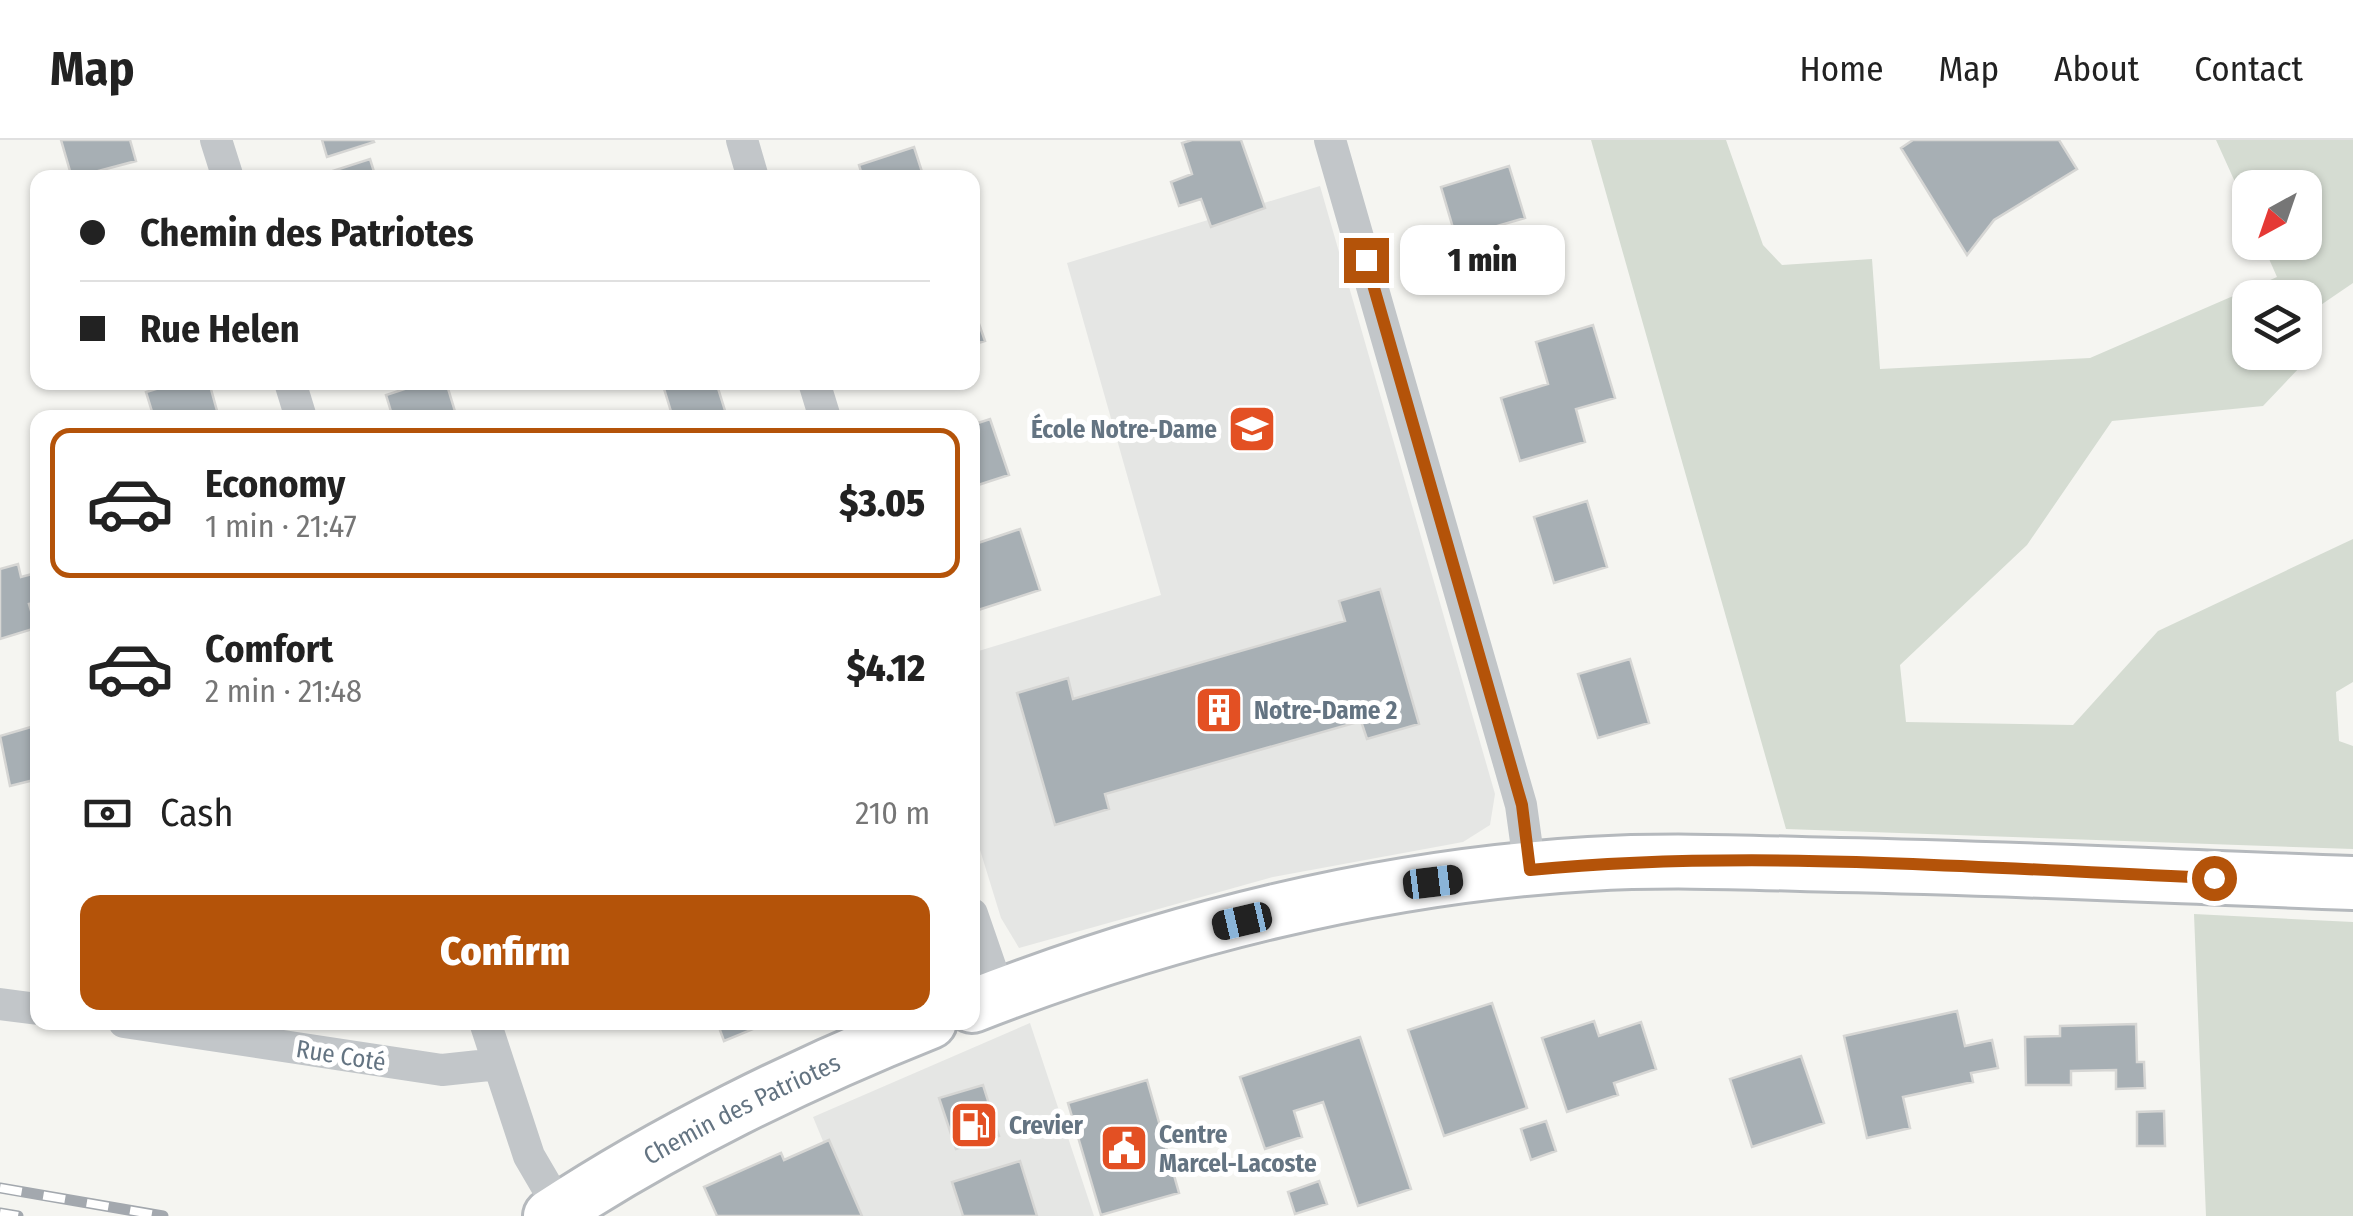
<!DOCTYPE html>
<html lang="en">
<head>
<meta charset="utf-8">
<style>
  :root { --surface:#fff; --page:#f6f6f6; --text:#222; --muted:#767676; --line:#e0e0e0; --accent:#b45309 }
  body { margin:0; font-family:"Fira Sans Condensed",sans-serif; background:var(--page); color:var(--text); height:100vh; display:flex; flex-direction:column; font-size:38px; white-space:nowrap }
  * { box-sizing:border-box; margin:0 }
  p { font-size:32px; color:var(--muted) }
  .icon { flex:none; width:55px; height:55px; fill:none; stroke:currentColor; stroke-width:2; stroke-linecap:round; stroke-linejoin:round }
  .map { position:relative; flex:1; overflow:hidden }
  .panel { position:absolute; left:30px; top:270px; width:950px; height:620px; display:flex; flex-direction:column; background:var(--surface); border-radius:20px; box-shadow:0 2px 8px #0004 }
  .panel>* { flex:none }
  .guide { position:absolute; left:30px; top:30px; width:950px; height:220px; border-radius:20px; box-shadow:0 2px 8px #0004; display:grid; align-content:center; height:220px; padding:0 50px; background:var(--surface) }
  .needle { width:65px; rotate:220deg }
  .tools { position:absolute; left:2232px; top:30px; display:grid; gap:20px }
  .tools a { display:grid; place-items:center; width:90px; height:90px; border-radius:20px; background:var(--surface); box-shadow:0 2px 8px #0004; font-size:50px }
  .end { position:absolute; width:45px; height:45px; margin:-22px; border:12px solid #b45309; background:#fff; box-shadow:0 0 0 5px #fff }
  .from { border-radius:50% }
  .bubble { position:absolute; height:70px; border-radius:20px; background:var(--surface); box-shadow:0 2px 8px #0004; font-size:32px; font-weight:800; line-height:70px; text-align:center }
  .car { position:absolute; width:30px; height:60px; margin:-30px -15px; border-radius:12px; box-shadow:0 0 8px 2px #0007; background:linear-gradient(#222 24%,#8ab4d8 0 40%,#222 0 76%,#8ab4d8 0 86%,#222 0) }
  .guide b { display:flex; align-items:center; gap:35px; height:95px; font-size:38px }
  .guide b+b { border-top:2px solid var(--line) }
  .guide i { width:25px; height:25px; background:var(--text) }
  ul { padding:18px 0 0; list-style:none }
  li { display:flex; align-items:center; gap:30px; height:150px; margin:0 20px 15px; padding:0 30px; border:5px solid transparent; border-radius:20px }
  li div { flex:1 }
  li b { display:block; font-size:38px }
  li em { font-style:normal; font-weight:800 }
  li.on { border-color:var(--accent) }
  li>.icon { width:90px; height:90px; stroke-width:1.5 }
  .pay { display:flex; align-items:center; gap:25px; height:110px; padding:0 50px; font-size:38px }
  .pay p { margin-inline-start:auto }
  .primary-button { display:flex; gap:20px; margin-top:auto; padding:20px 50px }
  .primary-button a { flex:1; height:115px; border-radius:20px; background:var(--accent); color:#fff; font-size:40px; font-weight:800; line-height:115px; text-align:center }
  header { display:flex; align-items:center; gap:60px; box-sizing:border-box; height:140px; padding:0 50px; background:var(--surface); border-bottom:2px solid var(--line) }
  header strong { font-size:48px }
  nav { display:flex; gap:55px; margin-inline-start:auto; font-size:35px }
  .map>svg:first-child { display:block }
  .built { fill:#e5e6e4 }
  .green { fill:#d5dcd2; fill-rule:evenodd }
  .building { fill:#a7afb4; stroke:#d6d6d4; stroke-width:2.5 }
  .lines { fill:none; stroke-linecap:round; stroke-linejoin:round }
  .primary-casing { stroke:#b5b9bd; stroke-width:58 }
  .minor { stroke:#c2c6c9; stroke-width:32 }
  .primary { stroke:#fff; stroke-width:52 }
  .rail-casing { stroke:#a3a8ae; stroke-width:11 }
  .rail { stroke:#fff; stroke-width:8; stroke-dasharray:22; stroke-linecap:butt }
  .route { stroke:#b45309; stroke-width:12 }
  .labels { text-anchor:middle; stroke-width:10; stroke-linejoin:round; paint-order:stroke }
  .poi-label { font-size:25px; font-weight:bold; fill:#647482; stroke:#fff; text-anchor:start }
  .street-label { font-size:25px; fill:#647482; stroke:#fff }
</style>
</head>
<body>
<header>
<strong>Map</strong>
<nav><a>Home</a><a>Map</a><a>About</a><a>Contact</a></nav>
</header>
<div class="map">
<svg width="2353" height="1076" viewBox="0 0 2353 1076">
  <rect width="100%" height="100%" fill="#f5f5f1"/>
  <path class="built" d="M 1320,46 L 1495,654 L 1490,685 L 1463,702 L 1273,737 L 1019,808 L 1001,778 L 973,687 L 972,513 L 1161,455 L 1067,123 Z
    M 1030,883 L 1094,1076 L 854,1076 L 813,977 Z"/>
  <path class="green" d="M 1591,0 L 1726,0 L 1763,105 L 1782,125 L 1872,119 L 1880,229 L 2090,218 L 2277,137 L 2262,103 L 2305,102 L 2305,48 L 2250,48 L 2250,75 L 2216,0 L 2353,0 L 2353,143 L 2309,173 L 2321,205 L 2263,266 L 2112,281 L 2027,405 L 1900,525 L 1906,582 L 2073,585 L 2158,491 L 2353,399 L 2353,542 L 2336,552 L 2339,601 L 2353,606 L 2353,709 L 1786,689 ZM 2250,158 L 2305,158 L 2305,212 L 2250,212 Z
    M 2194,774 L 2353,782 L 2353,1076 L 2206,1076 Z"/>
  <path class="building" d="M 61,0 L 130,0 L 136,21 L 72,38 Z
    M 322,0 L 373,0 L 374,2 L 327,17 Z
    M 1192,0 L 1241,0 L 1265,68 L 1211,87 L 1201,59 L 1179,66 L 1171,42 L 1192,34 L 1182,3 Z
    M 1913,0 L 2059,0 L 2077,29 L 1994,80 L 1967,115 L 1901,8 Z
    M 914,7 L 924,38 L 863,38 L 859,25 Z
    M 370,19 L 376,38 L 318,38 L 317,36 Z
    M 1509,26 L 1525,78 L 1456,98 L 1441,47 Z
    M 972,164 L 985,201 L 972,205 Z
    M 1593,185 L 1615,258 L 1576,269 L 1585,302 L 1520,321 L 1501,258 L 1548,244 L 1536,202 Z
    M 179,242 L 209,242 L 219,278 L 154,278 L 146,252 Z
    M 426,242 L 446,242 L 457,278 L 393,278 L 386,255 Z
    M 662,242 L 716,242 L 727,277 L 673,278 Z
    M 990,279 L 1009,335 L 972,347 L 972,285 Z
    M 1587,361 L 1607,427 L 1554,443 L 1534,377 Z
    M 1020,389 L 1040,450 L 972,472 L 972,405 Z
    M 18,424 L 21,437 L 32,434 L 38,462 L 29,464 L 36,488 L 0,499 L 0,429 Z
    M 1380,449 L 1419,584 L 1367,599 L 1361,581 L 1105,654 L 1109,669 L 1055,685 L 1017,553 L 1068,538 L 1073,559 L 1345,481 L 1339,461 Z
    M 1630,519 L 1649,583 L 1598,598 L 1578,534 Z
    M 38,585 L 38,639 L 10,646 L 0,596 Z
    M 1492,863 L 1527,968 L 1444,996 L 1408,890 Z
    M 1957,871 L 1965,906 L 1992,900 L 1998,928 L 1971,933 L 1973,942 L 1903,957 L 1910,988 L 1867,998 L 1844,896 Z
    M 1594,881 L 1599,896 L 1641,882 L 1656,929 L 1614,943 L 1618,955 L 1567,972 L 1542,898 Z
    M 717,882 L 770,882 L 724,901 Z
    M 2136,884 L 2137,922 L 2144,922 L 2145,948 L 2116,949 L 2116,930 L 2071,931 L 2071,945 L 2026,945 L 2025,897 L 2060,896 L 2060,886 Z
    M 1360,897 L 1411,1049 L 1358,1066 L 1323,962 L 1294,971 L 1302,997 L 1265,1009 L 1240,937 Z
    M 1801,916 L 1824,983 L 1752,1007 L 1730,939 Z
    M 1147,940 L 1179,1053 L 1101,1075 L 1068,963 Z
    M 983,945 L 999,996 L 956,1009 L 939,958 Z
    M 2164,971 L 2165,1006 L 2137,1006 L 2137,972 Z
    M 1546,981 L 1556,1011 L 1531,1020 L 1521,989 Z
    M 829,1000 L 862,1076 L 717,1076 L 704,1047 L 781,1013 L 784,1020 Z
    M 1020,1021 L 1037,1076 L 963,1076 L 952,1042 Z
    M 1319,1041 L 1327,1064 L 1295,1074 L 1288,1052 Z"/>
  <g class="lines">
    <g class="primary-casing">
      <g id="primary">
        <path d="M 972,866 C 1167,790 1380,736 1589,724 C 1672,719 1756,723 1839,725 C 2010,728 2182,737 2353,743"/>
        <path id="s1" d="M 550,1076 C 665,1000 802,933 930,882"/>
      </g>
    </g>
    <path class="minor" d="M 216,0 L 228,38
      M 742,0 L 753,38
      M 1330,0 L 1521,665 L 1530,730
      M 290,242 L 301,278
      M 814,242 L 825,278
      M 972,774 L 1000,855
      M 0,864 L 38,869
      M 124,882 L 442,930 L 498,924
      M 485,882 L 529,1016 L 560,1069"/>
    <use href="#primary" class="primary"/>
    <g class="rail-casing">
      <path id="rail" d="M 0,1048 L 163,1076
        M 0,1073 L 18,1076"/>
    </g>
    <use href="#rail" class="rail"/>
  </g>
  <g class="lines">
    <path class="route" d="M 1366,120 L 1522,665 L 1530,730 C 1756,708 1988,729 2214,738"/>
  </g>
  <defs>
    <g id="school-square" transform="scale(2.5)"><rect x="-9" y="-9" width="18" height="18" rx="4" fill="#e35023" stroke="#fff"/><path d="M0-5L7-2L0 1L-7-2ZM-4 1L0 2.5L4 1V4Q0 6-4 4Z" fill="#fff"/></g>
    <g id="building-square" transform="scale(2.5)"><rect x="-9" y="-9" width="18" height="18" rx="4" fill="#e35023" stroke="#fff"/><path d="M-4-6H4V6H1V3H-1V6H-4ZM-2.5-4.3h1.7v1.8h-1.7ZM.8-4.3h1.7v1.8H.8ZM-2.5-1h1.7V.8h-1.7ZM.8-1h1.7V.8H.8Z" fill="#fff"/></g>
    <g id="fuel-square" transform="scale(2.5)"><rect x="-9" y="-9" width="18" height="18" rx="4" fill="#e35023" stroke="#fff"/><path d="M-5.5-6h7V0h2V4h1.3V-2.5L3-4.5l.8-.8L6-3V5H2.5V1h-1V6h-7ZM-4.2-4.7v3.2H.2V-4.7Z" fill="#fff"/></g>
    <g id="civic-square" transform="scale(2.5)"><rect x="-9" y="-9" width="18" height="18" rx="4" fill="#e35023" stroke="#fff"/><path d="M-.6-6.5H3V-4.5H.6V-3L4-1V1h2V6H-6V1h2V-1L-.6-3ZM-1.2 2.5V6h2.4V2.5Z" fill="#fff"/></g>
  </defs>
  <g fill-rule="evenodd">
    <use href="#school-square" x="1252" y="289"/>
    <use href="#building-square" x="1219" y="570"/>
    <use href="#fuel-square" x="974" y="985"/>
    <use href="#civic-square" x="1124" y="1008"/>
  </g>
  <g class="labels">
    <g class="poi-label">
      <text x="1217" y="298" text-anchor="end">École Notre-Dame</text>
      <text x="1254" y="579">Notre-Dame 2</text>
      <text x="1009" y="994">Crevier</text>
      <text x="1159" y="1003">Centre<tspan x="1159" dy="29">Marcel-Lacoste</tspan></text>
    </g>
    <g class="street-label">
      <text transform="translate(341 915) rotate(9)" y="9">Rue Coté</text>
      <text dy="9" stroke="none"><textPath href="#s1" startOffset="220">Chemin des Patriotes</textPath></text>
    </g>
  </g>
</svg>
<div class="tools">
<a><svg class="needle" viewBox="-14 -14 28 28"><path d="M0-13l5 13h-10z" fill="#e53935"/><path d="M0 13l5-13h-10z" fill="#767676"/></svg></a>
<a><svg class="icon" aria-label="layers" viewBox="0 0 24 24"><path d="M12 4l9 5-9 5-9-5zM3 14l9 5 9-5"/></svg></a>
</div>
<i class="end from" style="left:2214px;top:738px"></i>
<i class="end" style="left:1366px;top:120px"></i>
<div class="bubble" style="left:1400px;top:85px;width:165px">1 min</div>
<i class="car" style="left:1433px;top:742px;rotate:83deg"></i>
<i class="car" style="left:1242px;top:781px;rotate:257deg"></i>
<div class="guide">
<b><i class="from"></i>Chemin des Patriotes</b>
<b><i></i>Rue Helen</b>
</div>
<section class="panel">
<ul>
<li class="on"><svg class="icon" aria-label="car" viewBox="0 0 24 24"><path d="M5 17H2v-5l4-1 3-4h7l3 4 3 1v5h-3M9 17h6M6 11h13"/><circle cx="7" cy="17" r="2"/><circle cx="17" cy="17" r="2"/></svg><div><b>Economy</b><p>1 min · 21:47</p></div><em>$3.05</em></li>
<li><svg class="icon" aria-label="car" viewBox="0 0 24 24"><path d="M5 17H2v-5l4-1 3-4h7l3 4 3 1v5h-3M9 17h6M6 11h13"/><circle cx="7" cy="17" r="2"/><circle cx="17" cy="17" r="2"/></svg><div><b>Comfort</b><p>2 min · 21:48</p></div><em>$4.12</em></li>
</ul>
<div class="pay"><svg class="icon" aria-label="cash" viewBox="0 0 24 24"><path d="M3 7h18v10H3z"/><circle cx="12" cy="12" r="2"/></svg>Cash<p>210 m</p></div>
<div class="primary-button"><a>Confirm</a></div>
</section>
</div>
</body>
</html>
